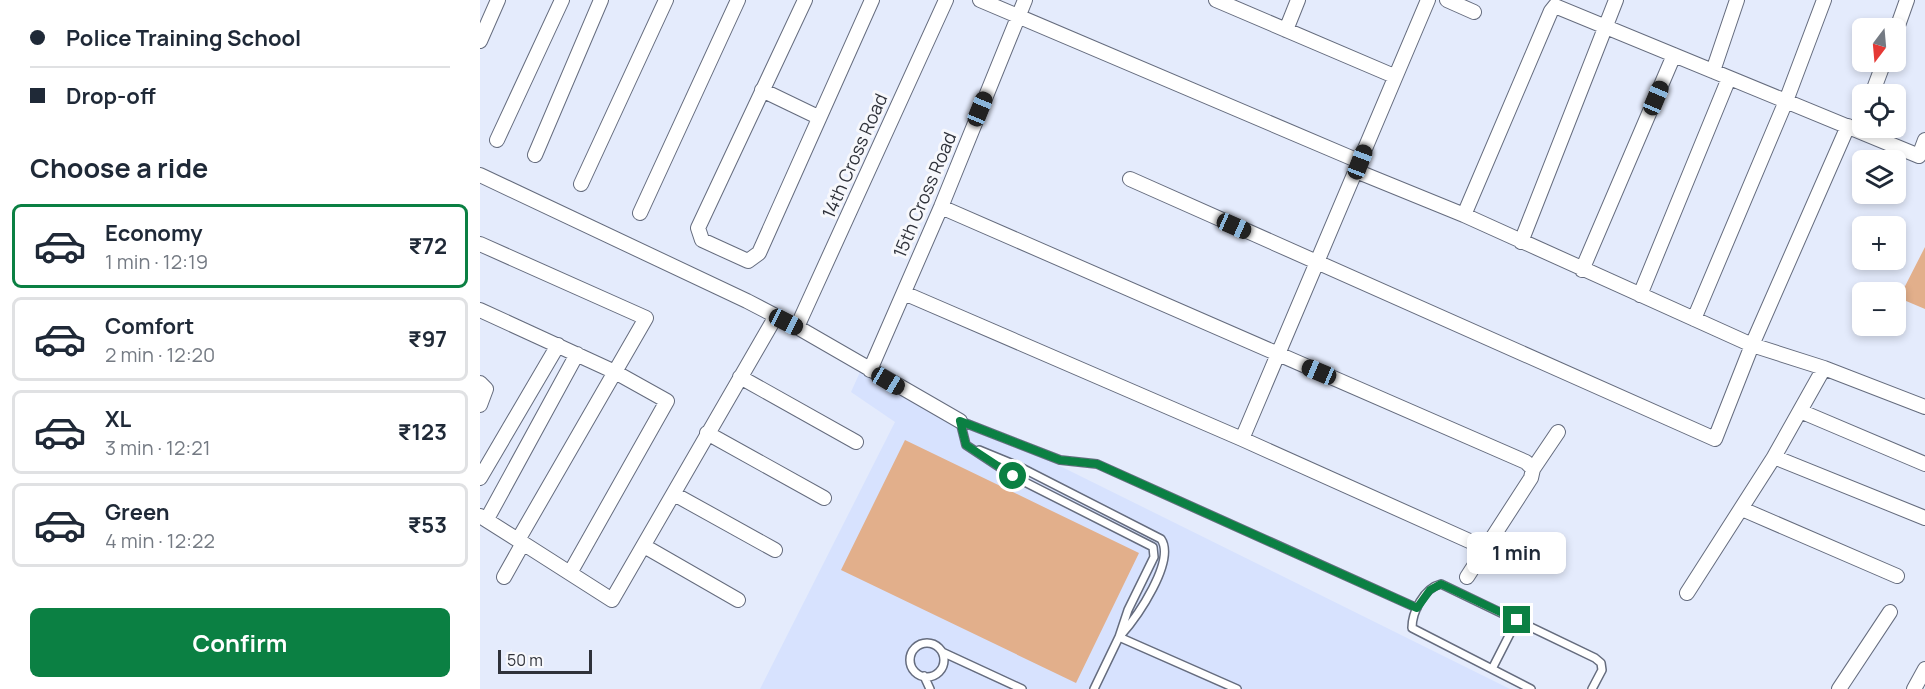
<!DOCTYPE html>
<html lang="en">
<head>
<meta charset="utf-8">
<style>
  :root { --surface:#fff; --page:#f2f2f3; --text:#1f2937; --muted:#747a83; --line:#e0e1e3; --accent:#0b8043 }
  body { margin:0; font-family:Manrope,sans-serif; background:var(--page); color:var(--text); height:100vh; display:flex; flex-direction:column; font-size:22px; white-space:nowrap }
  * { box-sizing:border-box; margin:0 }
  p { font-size:20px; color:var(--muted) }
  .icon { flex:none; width:33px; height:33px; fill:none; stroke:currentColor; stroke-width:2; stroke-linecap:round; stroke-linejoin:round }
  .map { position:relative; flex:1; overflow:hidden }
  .side { display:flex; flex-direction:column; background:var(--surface); width:480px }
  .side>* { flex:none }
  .hud { display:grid; align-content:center; height:132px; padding:0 30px; background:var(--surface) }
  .needle { width:39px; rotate:196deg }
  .buttons { position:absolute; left:1372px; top:18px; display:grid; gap:12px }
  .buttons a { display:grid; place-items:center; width:54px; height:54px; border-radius:9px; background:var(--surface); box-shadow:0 3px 9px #0003; font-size:30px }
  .scale { position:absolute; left:18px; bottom:15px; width:94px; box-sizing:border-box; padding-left:6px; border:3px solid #2f323a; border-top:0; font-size:16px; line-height:21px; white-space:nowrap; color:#2f323a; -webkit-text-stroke:4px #f7f8fc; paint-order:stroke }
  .end { position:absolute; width:27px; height:27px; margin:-14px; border:8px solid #0b8043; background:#fff; box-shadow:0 0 0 3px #fff }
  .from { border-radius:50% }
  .bubble { position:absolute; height:42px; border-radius:9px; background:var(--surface); box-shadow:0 3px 9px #0003; font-size:20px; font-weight:700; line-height:42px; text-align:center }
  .car { position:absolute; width:18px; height:36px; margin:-18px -9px; border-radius:8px; box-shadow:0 0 4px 2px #0007; background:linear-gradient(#222 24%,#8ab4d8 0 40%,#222 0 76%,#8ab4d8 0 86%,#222 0) }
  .hud b { display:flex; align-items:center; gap:21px; height:57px; font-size:22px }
  .hud b+b { border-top:2px solid var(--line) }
  .hud i { width:15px; height:15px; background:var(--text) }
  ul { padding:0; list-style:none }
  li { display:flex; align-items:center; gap:18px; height:84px; margin:0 12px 9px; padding:0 18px; border:3px solid var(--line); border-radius:9px }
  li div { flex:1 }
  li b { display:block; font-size:22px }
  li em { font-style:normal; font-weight:700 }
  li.selected { border-color:var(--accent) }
  li>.icon { width:54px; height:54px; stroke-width:1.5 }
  h2 { padding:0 30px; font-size:27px; line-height:72px }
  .button { display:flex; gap:12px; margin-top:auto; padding:12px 30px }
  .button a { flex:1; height:69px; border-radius:9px; background:var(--accent); color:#fff; font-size:24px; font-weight:700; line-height:69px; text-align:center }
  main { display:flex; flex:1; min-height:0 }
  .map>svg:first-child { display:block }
  .built { fill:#d7e2fe }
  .green { fill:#e2af8b }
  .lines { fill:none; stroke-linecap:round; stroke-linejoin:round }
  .lane-casing { stroke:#656c7e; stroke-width:10 }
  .street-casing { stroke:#656c7e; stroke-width:16 }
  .lane { stroke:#fff; stroke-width:7 }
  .street { stroke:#fff; stroke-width:14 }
  .route { stroke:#0b8043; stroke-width:8 }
  .labels { text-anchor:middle; stroke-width:6; stroke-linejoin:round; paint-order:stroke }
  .street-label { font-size:18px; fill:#2f323a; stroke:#f7f8fc }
</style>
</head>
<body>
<main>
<section class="side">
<div class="hud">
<b><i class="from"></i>Police Training School</b>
<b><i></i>Drop-off</b>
</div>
<h2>Choose a ride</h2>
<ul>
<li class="selected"><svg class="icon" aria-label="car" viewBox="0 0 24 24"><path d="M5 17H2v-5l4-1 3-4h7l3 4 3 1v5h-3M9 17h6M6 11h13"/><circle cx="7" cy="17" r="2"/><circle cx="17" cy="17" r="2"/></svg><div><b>Economy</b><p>1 min · 12:19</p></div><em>₹72</em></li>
<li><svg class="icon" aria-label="car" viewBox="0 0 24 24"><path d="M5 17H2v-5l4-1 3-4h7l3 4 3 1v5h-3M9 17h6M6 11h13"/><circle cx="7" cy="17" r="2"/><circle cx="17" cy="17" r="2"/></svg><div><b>Comfort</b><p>2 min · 12:20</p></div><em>₹97</em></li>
<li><svg class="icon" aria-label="car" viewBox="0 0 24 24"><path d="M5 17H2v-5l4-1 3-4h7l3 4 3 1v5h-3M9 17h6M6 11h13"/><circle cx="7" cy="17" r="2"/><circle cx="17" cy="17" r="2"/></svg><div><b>XL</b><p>3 min · 12:21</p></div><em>₹123</em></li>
<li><svg class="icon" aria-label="car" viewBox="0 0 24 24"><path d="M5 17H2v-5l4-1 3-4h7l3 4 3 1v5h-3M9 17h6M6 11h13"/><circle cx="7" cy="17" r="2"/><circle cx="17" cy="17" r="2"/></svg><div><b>Green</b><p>4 min · 12:22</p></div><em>₹53</em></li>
</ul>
<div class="button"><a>Confirm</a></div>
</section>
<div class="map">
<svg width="1445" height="689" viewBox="0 0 1445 689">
  <rect width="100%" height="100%" fill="#e4ebfc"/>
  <path class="built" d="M 385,361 L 449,401 L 1030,689 L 280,689 L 415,422 L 371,392 Z"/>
  <path class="green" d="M 1445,247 L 1445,309 L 1419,298 Z
    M 425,440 L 659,553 L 596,683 L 361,570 Z"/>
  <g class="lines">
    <g class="lane-casing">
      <path id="lane" d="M 480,421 L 580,460 L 617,464 L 937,608
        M 480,421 L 486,445 L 533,476 L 673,547 L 674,557 L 648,610 L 639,637
        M 499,450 L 538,466 L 681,539 C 696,561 657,617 641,635
        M430 660a17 17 0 1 1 34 0a17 17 0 1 1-34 0Z
        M 462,652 L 542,689
        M 1012,669 L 1037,620
        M 444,676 L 450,689
        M 614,689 L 639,637 L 757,689
        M 1051,689 L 932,628 C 932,612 944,588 961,584 L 1115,658 L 1121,663 L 1122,670 L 1112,689"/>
    </g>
    <g class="street-casing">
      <path id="street" d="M 325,0 L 218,228 L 222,240 L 268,261 L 279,253 L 392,0
        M 500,0 L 881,162
        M 736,0 L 914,76
        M 967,0 L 994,12
        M 806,30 L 818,0
        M 1416,31 L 1427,0
        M 0,41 L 18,0
        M 1233,71 L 1257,0
        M 282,90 L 338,117
        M 1392,94 L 1404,62
        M 17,140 L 82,0
        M 55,155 L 121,0
        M 876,171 L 984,215 L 1071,11 L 1075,6 L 1439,156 L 1445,140
        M 0,175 L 267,301 L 317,327 L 480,421
        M 650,179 L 1235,439 L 1272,345 L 1368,126
        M 101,184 L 186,0
        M 461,207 L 1046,462 L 1053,469 L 1051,478 L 987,577
        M 160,213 L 258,0
        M 984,215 L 1272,345 L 1344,368 L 1294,457 L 1207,593
        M 1041,242 L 1136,0
        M 0,244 L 166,318 L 38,540 L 132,600 L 296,316
        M 1102,270 L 1194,55
        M 424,293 L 762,439 L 1005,548
        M 1160,295 L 1249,78
        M 0,310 L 135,372 L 187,401 L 90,573
        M 1214,319 L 1306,101 L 1344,0
        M 317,327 L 466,0
        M 1344,368 L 1445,407
        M 390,370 L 461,207 L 545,0
        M 260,377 L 376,442
        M 0,383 L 6,389 L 0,405
        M 1320,411 L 1445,464
        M 227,433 L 344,498
        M 762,439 L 948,0
        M 1294,457 L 1445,518
        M 1053,469 L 1078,432
        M 0,478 L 78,345
        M 194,494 L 295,550
        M 1262,509 L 1417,576
        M 0,516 L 38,540
        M 7,519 L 97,354
        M 164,546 L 258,600
        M 24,577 L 43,543
        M 1359,689 L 1410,612
        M 1434,689 L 1445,669"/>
    </g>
    <use href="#lane" class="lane"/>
    <use href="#street" class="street"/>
  </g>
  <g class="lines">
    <path class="route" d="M 533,476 L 486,445 L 480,421 L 580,460 L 617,464 L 937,608 L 950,590 L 961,584 L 1037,620"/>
  </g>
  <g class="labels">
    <g class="street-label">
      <text transform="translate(375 156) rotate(-66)" y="6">14th Cross Road</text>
      <text transform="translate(445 195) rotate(-67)" y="6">15th Cross Road</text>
    </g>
  </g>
</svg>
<div class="buttons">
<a><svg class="needle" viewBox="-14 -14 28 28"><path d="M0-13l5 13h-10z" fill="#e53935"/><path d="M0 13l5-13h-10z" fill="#747a83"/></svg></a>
<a><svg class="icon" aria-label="locate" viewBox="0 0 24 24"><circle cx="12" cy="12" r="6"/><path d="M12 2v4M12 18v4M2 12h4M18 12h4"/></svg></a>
<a><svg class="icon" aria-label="layers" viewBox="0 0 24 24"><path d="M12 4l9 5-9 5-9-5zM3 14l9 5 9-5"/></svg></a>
<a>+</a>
<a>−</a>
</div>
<div class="scale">50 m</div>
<i class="end from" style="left:533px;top:476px"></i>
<i class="end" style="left:1037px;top:620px"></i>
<div class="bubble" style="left:987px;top:532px;width:99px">1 min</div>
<i class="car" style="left:1176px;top:98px;rotate:23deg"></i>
<i class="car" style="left:500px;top:109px;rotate:22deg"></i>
<i class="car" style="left:880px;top:162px;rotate:21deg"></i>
<i class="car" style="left:754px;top:226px;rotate:114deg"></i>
<i class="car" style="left:306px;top:322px;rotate:117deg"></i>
<i class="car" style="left:839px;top:372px;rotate:293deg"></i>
<i class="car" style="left:408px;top:381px;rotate:121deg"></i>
</div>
</main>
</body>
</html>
